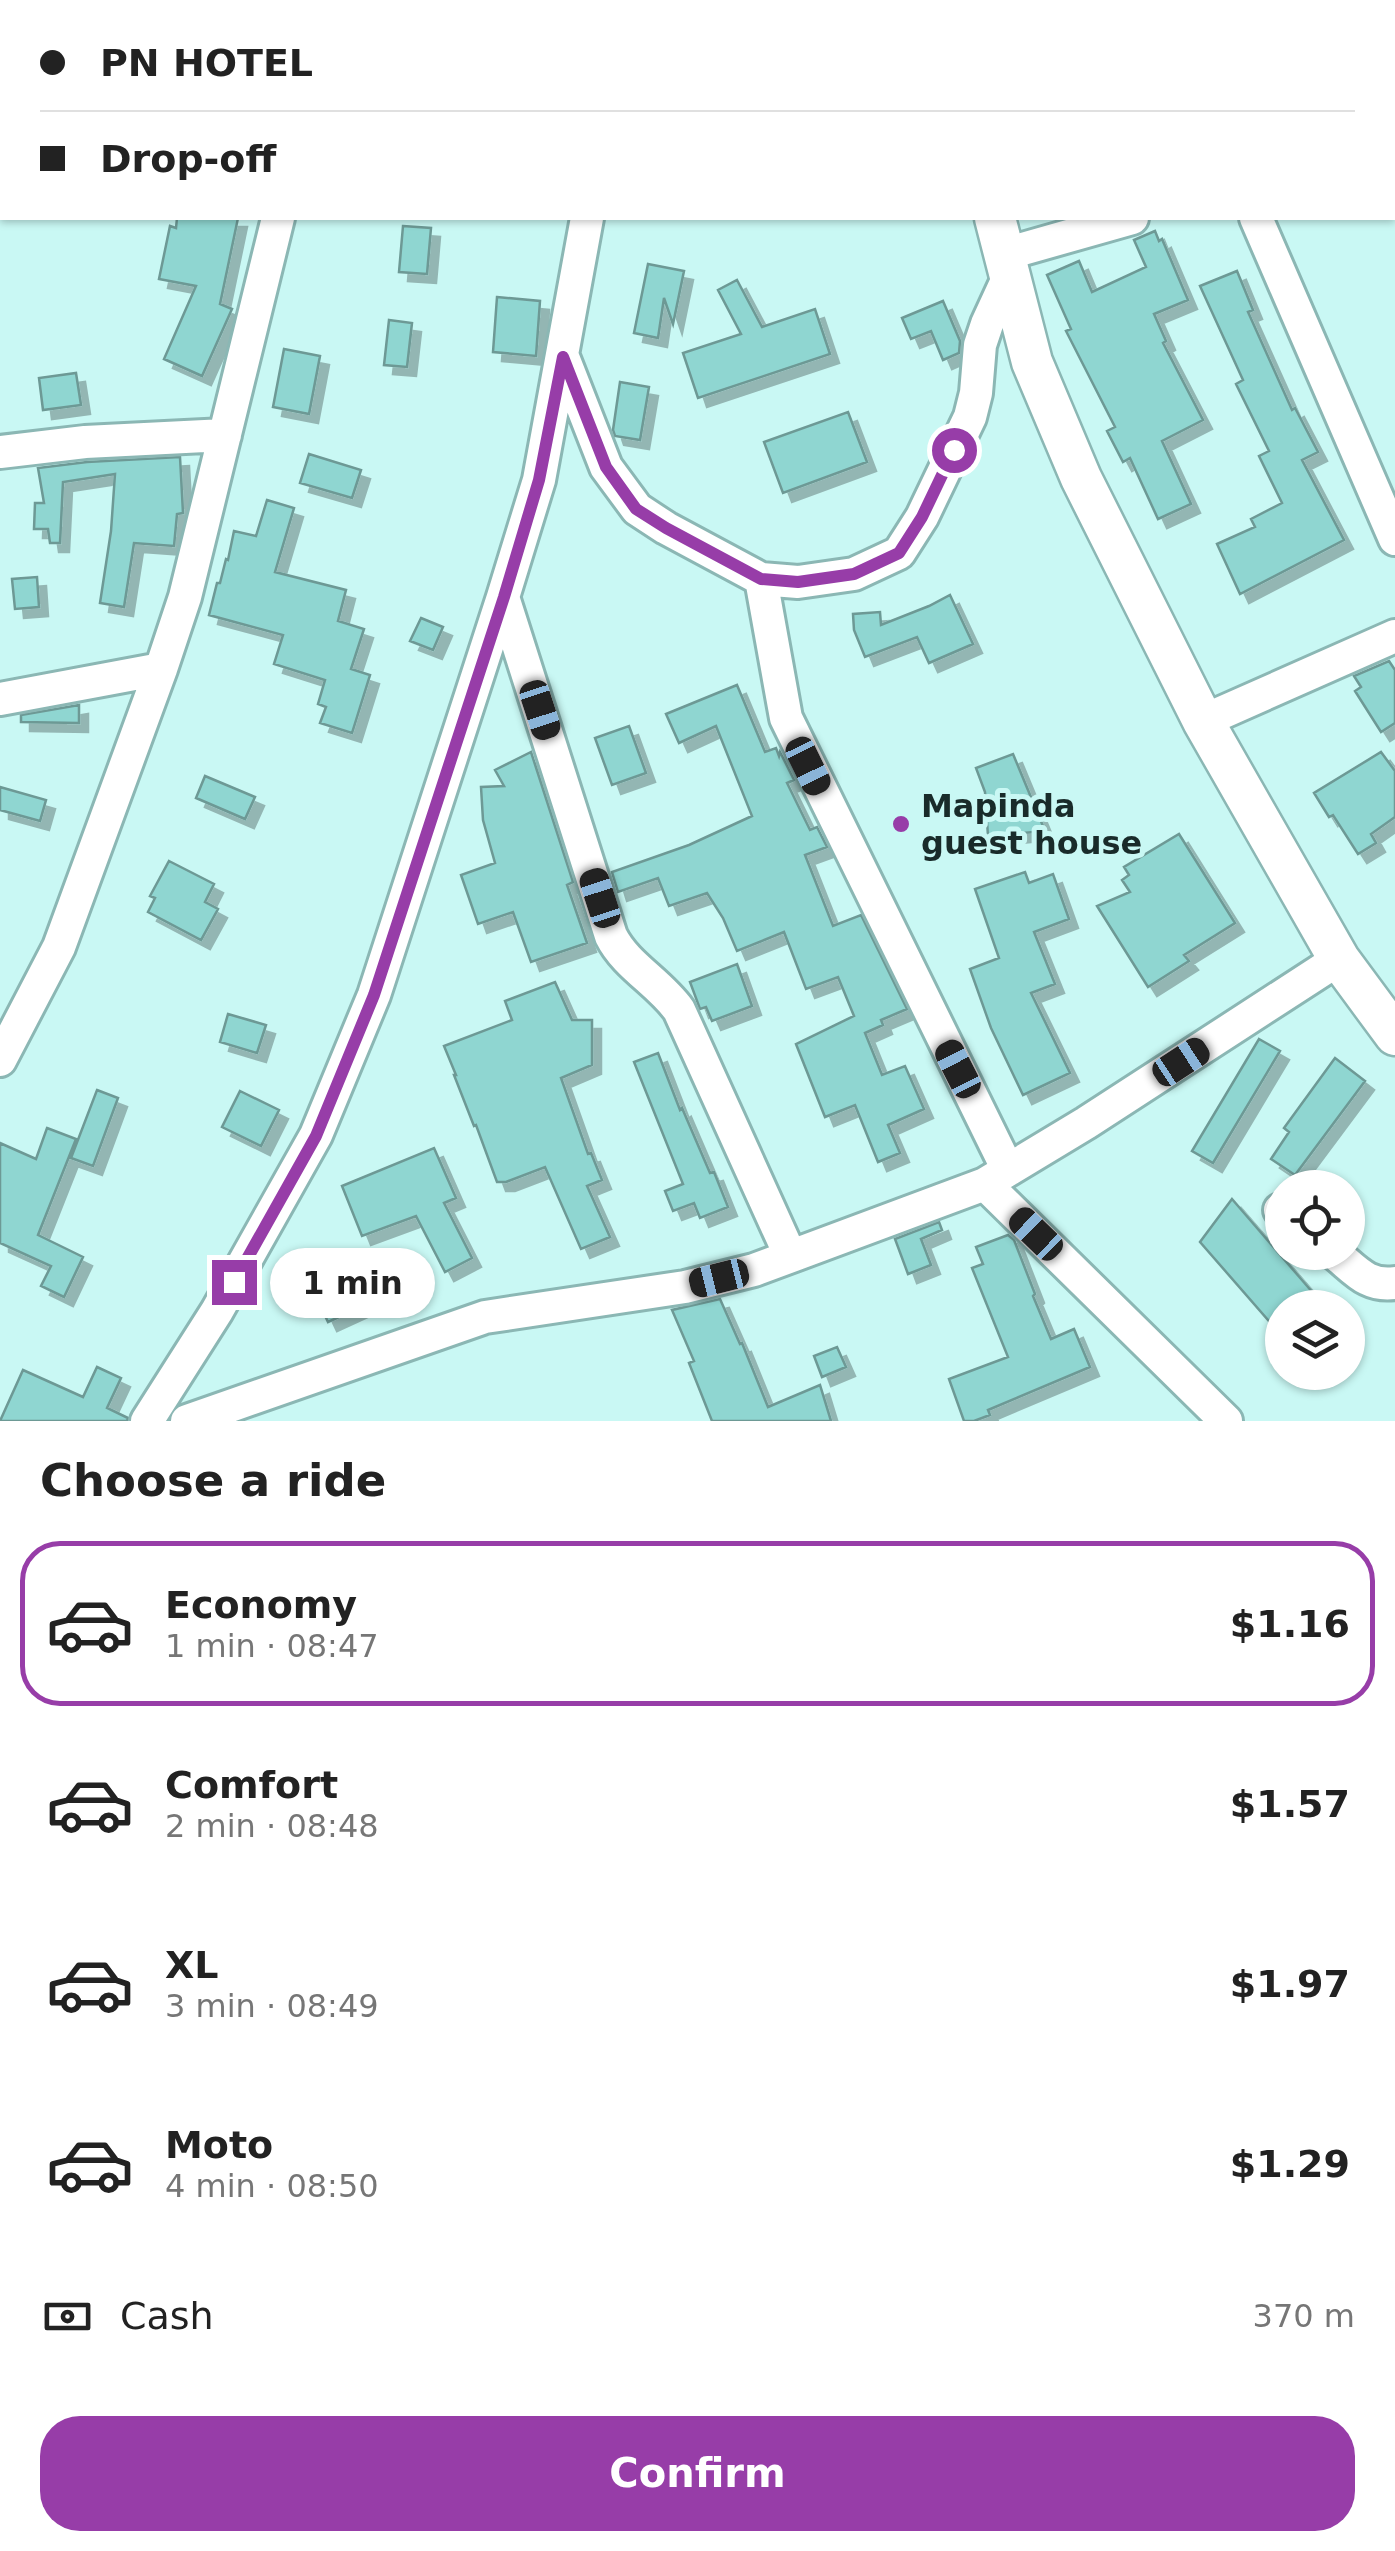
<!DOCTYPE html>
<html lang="en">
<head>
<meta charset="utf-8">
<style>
  :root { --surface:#fff; --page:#f2f2f2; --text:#222; --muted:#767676; --line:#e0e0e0; --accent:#973da8 }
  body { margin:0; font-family:"DejaVu Sans",sans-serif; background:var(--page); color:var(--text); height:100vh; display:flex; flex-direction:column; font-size:38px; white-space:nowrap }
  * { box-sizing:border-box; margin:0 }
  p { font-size:32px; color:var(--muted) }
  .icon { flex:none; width:55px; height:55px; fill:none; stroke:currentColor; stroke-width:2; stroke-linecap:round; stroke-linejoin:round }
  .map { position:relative; height:1421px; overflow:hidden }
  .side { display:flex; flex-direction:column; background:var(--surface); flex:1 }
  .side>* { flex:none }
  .banner { position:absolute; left:0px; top:0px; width:1395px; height:220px; box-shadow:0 2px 8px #0004; display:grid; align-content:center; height:220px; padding:0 40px; background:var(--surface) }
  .tools { position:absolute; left:1265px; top:1170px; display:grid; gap:20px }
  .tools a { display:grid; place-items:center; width:100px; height:100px; border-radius:50%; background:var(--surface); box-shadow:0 2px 8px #0004; font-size:50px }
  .end { position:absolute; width:45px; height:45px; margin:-22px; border:12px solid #973da8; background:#fff; box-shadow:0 0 0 5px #fff }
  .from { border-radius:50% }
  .bubble { position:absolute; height:70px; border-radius:35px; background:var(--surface); box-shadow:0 2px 8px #0004; font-size:32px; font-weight:800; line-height:70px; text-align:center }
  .car { position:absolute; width:30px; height:60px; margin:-30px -15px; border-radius:12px; box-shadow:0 0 8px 2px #0007; background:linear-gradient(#222 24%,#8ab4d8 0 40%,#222 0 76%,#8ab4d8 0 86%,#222 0) }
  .banner b { display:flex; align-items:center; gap:35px; height:95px; font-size:38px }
  .banner b+b { border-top:2px solid var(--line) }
  .banner i { width:25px; height:25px; background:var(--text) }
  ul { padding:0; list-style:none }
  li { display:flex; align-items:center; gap:30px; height:165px; margin:0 20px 15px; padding:0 20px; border:5px solid transparent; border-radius:40px }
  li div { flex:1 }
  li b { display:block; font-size:38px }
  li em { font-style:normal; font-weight:800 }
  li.selected { border-color:var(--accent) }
  li>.icon { width:90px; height:90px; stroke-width:1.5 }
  h2 { padding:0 40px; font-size:45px; line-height:120px }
  .pay { display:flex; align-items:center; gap:25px; height:110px; padding:0 40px; font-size:38px }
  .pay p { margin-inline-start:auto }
  .cta { display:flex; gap:20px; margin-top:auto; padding:20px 40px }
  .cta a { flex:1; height:115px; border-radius:40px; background:var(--accent); color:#fff; font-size:40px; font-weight:800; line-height:115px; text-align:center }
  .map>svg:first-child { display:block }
  .building { fill:#8fd6d1; stroke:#6d9995; stroke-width:2.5; filter:url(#shadow) }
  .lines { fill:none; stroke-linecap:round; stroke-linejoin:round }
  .minor-casing { stroke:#8bb7b4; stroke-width:38 }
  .tertiary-casing { stroke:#8bb7b4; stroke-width:45 }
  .minor { stroke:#fff; stroke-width:32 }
  .tertiary { stroke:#fff; stroke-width:40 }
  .route { stroke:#973da8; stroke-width:12 }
  .poi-dot { fill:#973da8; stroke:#c9f8f4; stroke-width:4 }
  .labels { text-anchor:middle; stroke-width:10; stroke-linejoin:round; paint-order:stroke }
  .poi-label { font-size:32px; font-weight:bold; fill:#192b2a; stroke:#c9f8f4; text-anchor:start }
</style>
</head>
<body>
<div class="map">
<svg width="1395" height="1421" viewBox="0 0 1395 1421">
  <defs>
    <filter id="shadow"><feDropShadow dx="9" dy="9" stdDeviation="0" flood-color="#0004"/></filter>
  </defs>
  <rect width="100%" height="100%" fill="#c9f8f4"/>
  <path class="building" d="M 177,218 L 238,218 L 220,304 L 232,309 L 202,376 L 164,359 L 196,286 L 159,279 L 170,226 L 176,228 Z
    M 403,226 L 431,228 L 427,274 L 399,272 Z
    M 1155,231 L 1159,241 L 1162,239 L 1188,300 L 1154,314 L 1166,341 L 1163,343 L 1203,420 L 1162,441 L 1191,504 L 1158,519 L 1130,458 L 1123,462 L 1107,431 L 1115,427 L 1066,331 L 1071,329 L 1047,275 L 1079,261 L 1092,292 L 1146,267 L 1134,240 Z
    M 648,264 L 684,271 L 673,324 L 664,298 L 658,338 L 634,333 Z
    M 1237,271 L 1253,310 L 1248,312 L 1292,410 L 1295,408 L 1318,452 L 1302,460 L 1344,540 L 1240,594 L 1217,544 L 1255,527 L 1251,519 L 1282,503 L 1259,456 L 1269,451 L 1236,384 L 1243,380 L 1200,286 Z
    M 737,280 L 762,327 L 815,309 L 830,354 L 698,398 L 683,353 L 741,334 L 718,290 Z
    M 497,297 L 540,301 L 536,356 L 493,352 Z
    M 943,301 L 960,341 L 959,353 L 943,360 L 931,331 L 911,339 L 902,318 Z
    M 389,320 L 412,323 L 407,367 L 384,365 Z
    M 284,349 L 320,356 L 309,414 L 273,407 Z
    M 76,373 L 81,405 L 43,410 L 39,378 Z
    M 620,382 L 649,387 L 640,440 L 615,436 L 613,430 Z
    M 848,412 L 867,462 L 783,493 L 764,442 Z
    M 309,454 L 361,470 L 352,498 L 300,483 Z
    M 180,457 L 183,513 L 177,514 L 174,546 L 134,543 L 124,607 L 100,603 L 111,531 L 115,474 L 63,482 L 60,543 L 50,543 L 48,529 L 34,529 L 35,503 L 44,503 L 38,468 L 87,462 Z
    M 267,500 L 294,508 L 275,572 L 346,590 L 338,621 L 364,629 L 351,669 L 370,675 L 352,733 L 320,723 L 326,707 L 318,704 L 325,680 L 274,664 L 283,635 L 209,615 L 217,583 L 220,583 L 226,559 L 228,560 L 234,531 L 256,536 Z
    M 37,577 L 39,607 L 15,609 L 12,579 Z
    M 950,595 L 973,644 L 929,663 L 917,637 L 865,657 L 854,630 L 853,614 L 880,612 L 881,625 L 929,606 Z
    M 421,618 L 443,627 L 433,650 L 410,641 Z
    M 1389,661 L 1395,670 L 1395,723 L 1381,732 L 1355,691 L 1361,687 L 1354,676 Z
    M 737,685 L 765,752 L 776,748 L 779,756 L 780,752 L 794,780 L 787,783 L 810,830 L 817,827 L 827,847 L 805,855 L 833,926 L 861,915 L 907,1009 L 881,1020 L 883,1025 L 865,1033 L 882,1075 L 905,1066 L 924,1109 L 888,1125 L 900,1153 L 878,1162 L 855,1105 L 825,1117 L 796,1044 L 854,1016 L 838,977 L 806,989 L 784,932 L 737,951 L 723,918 L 707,893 L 669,906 L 658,878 L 618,892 L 612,872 L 689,845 L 752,816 L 716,726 L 679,743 L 666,714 Z
    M 79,705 L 79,723 L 21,722 L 21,715 Z
    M 629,726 L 646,773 L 612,785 L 595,738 Z
    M 531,752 L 573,882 L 567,885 L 587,943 L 531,962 L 513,912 L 478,924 L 461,875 L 495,863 L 483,820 L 481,787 L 504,786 L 495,770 Z
    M 1381,752 L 1395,771 L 1395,817 L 1371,834 L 1376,843 L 1358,854 L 1333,815 L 1329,817 L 1314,793 Z
    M 1013,754 L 1045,831 L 988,836 L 985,792 L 976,768 Z
    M 205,776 L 255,797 L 245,819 L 196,798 Z
    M 0,787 L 46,800 L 40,821 L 0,810 Z
    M 1179,834 L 1235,923 L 1184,955 L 1189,961 L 1148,987 L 1097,906 L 1130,892 L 1122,880 L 1129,875 L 1124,867 Z
    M 169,861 L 214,884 L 205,902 L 218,909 L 201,940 L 148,912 L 155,898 L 150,896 Z
    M 1025,872 L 1029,883 L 1053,874 L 1069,919 L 1034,932 L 1055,984 L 1031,993 L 1070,1073 L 1023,1095 L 991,1028 L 970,969 L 999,958 L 975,889 Z
    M 737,964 L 752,1006 L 712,1021 L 706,1007 L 700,1009 L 690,982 Z
    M 555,982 L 572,1020 L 592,1020 L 592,1065 L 561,1078 L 588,1154 L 591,1153 L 602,1180 L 587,1186 L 610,1237 L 581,1249 L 545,1167 L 506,1182 L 497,1182 L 476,1125 L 474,1126 L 454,1075 L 456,1075 L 444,1046 L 512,1020 L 505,1001 Z
    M 228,1014 L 266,1025 L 257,1053 L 220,1042 Z
    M 1259,1039 L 1280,1051 L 1213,1163 L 1192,1151 Z
    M 658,1053 L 680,1110 L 682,1108 L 710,1173 L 714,1172 L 728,1207 L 700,1218 L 694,1203 L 673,1211 L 665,1191 L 683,1184 L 634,1062 Z
    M 1335,1058 L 1365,1081 L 1295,1175 L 1271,1159 L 1289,1132 L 1284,1128 Z
    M 97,1090 L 118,1098 L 93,1166 L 71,1158 Z
    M 240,1091 L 279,1110 L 261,1146 L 222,1127 Z
    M 47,1128 L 76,1139 L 38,1235 L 83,1257 L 64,1297 L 41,1286 L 51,1266 L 0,1243 L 0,1143 L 36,1159 Z
    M 434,1148 L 456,1198 L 444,1203 L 472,1258 L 445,1272 L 416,1216 L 362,1236 L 342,1186 Z
    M 1232,1199 L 1314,1294 L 1297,1308 L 1282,1308 L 1282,1336 L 1200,1242 Z
    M 939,1222 L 942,1230 L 921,1239 L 931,1265 L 908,1274 L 895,1239 Z
    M 1008,1235 L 1014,1240 L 1035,1294 L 1033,1296 L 1051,1339 L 1074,1329 L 1090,1367 L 988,1410 L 990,1415 L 974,1421 L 964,1421 L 949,1379 L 1008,1357 L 972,1268 L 983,1264 L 976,1247 Z
    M 359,1273 L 372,1302 L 328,1322 L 315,1294 Z
    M 720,1299 L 740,1344 L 742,1343 L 768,1407 L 820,1385 L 831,1421 L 712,1421 L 689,1363 L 694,1361 L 672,1310 Z
    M 837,1347 L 846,1367 L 822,1377 L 814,1356 Z
    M 97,1367 L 121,1378 L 107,1408 L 128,1418 L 127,1421 L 0,1421 L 23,1370 L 83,1397 Z"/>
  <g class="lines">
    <g class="minor-casing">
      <path id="minor" d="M 500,0 L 500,2
        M 1119,0 L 1120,2
        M 465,2 L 466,0
        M 726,2 L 728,0
        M 0,171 L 2,171
        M 1256,218 L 1395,539
        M 1005,254 L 1132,218
        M 563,357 L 606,467 L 637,509 L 666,528 L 761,579 L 798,582 L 854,574 L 899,553 L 922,517 L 970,417 L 976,393 L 980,345 L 987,324 L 1010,274
        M 0,452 L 85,442 L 225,435
        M 761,579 L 786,718 L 1008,1170
        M 503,597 L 611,936 C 626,966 659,982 679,1010 L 790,1255
        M 0,699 L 161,669
        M 1203,721 L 1395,636
        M 0,1060 L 59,947 L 161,669 L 185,597 L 278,218
        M 985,1184 L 1226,1421
        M 1280,1210 L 1282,1212
        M 1333,1252 C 1355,1269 1366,1287 1395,1283
        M 147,1421 L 217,1311 L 316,1135 L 374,995 L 503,597 L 539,480 L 587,218
        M 187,1421 L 485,1317 L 685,1287 L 754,1270 L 985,1184 L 1086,1123 L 1339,959"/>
    </g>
    <g class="tertiary-casing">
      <path id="tertiary" d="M 946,0 L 947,2
        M 995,218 L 1032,362 L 1081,478 L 1203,721 L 1339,959 L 1395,1035"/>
    </g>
    <use href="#minor" class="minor"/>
    <use href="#tertiary" class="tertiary"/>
  </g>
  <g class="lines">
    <path class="route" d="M 234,1282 L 316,1136 L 374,995 L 504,597 L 539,480 L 563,357 L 606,467 L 636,509 L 666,528 L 761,579 L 798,582 L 854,574 L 899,553 L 922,517 L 954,450"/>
  </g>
  <circle class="poi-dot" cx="901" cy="824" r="10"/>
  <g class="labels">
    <g class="poi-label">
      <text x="921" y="817">Mapinda<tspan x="921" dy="37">guest house</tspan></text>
    </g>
  </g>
</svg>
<div class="tools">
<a><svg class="icon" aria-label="locate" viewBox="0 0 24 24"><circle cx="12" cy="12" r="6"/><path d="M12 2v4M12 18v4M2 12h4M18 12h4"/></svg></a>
<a><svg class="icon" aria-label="layers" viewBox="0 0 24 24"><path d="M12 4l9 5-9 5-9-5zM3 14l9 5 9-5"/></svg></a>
</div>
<i class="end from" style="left:954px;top:450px"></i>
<i class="end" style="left:234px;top:1282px"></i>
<div class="bubble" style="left:270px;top:1248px;width:165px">1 min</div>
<i class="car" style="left:540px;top:710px;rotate:162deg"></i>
<i class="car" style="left:808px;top:766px;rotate:154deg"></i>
<i class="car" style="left:600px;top:898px;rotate:342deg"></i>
<i class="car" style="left:1181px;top:1062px;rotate:57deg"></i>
<i class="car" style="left:958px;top:1069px;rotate:333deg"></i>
<i class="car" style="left:1036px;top:1234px;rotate:314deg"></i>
<i class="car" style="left:719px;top:1278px;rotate:256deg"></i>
<div class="banner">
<b><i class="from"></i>PN HOTEL</b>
<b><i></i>Drop-off</b>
</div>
</div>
<section class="side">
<h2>Choose a ride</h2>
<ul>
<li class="selected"><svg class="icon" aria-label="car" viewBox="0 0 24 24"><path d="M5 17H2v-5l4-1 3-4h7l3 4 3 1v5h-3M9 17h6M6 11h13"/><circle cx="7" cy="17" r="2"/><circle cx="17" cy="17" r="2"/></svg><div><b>Economy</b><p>1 min · 08:47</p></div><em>$1.16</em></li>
<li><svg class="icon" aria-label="car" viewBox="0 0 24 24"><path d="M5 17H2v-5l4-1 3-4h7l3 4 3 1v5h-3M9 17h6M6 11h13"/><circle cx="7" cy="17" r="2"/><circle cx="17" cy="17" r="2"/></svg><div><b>Comfort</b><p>2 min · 08:48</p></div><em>$1.57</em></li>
<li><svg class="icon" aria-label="car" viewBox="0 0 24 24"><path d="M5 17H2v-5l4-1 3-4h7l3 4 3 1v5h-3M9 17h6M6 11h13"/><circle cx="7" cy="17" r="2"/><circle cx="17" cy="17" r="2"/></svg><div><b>XL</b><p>3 min · 08:49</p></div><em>$1.97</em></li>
<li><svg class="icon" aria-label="car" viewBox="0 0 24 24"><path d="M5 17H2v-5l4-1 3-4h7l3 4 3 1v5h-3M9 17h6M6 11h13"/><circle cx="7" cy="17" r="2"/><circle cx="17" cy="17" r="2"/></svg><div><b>Moto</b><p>4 min · 08:50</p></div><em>$1.29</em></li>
</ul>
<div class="pay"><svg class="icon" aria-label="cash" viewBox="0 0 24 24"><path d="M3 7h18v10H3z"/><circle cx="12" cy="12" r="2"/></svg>Cash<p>370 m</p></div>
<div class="cta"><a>Confirm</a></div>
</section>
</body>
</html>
